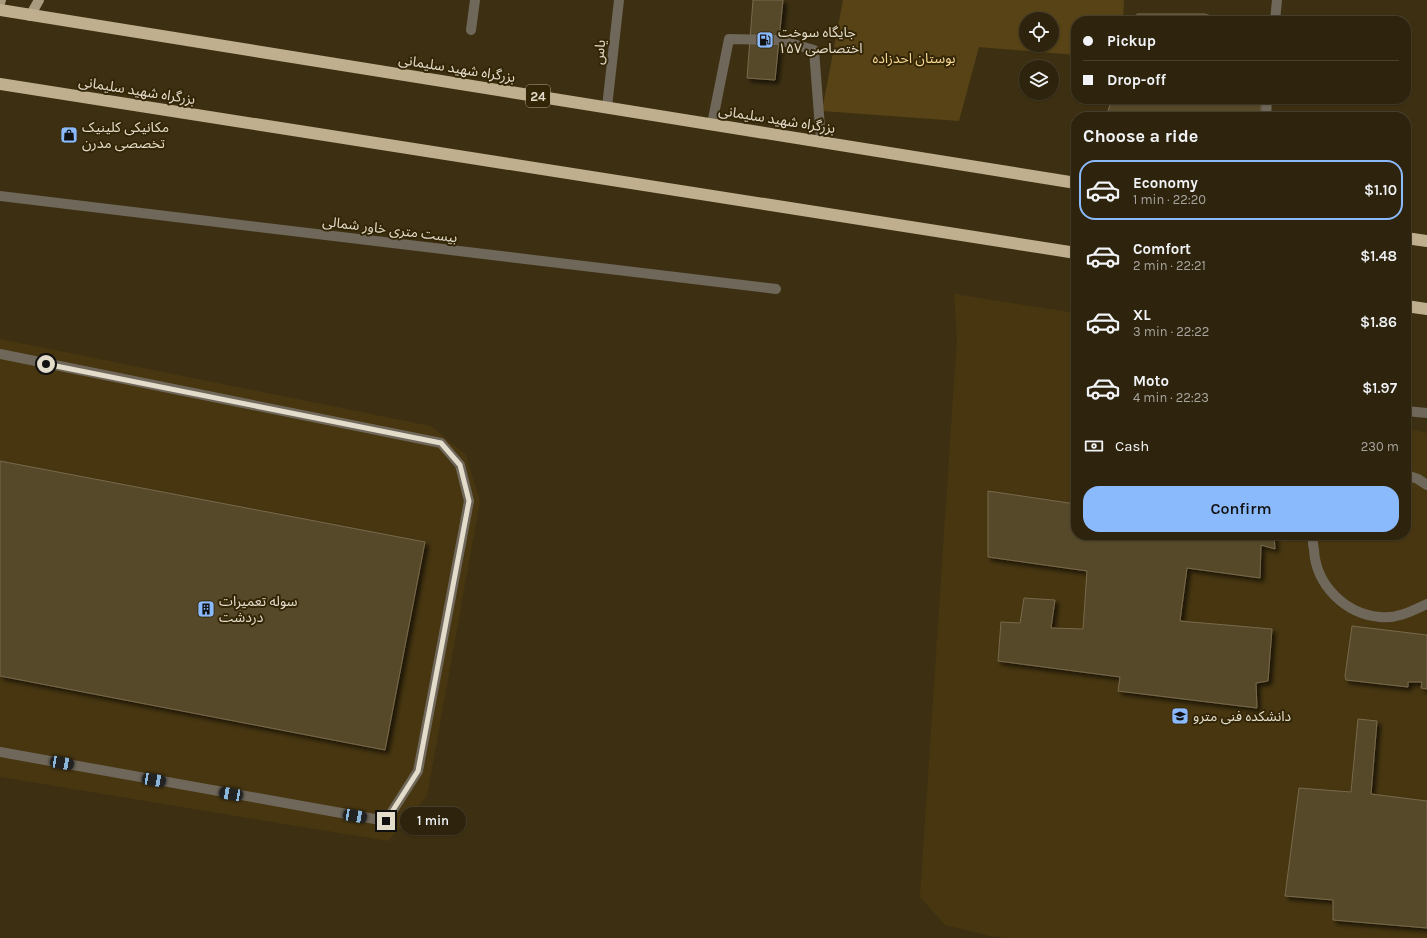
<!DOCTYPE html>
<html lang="en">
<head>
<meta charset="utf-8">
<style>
  :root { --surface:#2e240e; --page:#362c17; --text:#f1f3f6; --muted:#a7a49e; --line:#49412e; --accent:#8bbafc }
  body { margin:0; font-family:Karla,"Noto Sans Arabic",sans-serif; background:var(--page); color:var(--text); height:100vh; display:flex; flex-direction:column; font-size:15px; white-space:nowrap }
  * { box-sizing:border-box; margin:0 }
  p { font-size:13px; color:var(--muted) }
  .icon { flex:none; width:22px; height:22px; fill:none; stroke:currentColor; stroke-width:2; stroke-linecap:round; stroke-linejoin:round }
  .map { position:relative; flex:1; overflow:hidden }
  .side { position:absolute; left:1071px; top:112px; width:340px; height:428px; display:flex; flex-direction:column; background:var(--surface); border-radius:16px; box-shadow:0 1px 3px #0004,0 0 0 1px var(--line) }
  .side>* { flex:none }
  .top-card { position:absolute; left:1071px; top:16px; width:340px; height:88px; border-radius:16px; box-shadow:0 1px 3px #0004,0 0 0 1px var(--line); display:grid; align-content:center; height:88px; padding:0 12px; background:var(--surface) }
  .fabs { position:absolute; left:1019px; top:12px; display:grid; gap:8px }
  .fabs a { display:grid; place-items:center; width:40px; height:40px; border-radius:50%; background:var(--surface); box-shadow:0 1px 3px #0004,0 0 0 1px var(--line); font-size:20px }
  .end { position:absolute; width:18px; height:18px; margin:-9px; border:5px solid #e4dccb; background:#111; box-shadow:0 0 0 2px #111 }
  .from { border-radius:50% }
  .bubble { position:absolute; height:28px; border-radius:14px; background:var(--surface); box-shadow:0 1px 3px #0004,0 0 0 1px var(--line); font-size:13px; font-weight:600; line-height:28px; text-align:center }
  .car { position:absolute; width:12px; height:24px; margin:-12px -6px; border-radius:5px; box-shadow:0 0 3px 1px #0007; background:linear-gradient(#222 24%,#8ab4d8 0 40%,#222 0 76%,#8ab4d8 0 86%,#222 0) }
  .top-card b { display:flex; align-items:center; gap:14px; height:38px; font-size:15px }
  .top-card b+b { border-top:1px solid var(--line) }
  .top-card i { width:10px; height:10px; background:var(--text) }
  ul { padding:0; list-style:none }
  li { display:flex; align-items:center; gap:12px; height:60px; margin:0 8px 6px; padding:0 4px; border:2px solid transparent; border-radius:16px }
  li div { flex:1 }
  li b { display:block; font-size:15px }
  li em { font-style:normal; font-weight:600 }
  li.current { border-color:var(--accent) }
  li>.icon { width:36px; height:36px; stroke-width:1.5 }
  h2 { padding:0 12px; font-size:18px; line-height:48px }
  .pay { display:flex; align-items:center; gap:10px; height:44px; padding:0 12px; font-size:15px }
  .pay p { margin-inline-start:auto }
  .primary-button { display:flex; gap:8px; margin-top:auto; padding:8px 12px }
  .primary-button a { flex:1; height:46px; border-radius:16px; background:var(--accent); color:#111; font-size:16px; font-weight:600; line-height:46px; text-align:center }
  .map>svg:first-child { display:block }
  .built { fill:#473610 }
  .park { fill:#574315; fill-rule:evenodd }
  .building { fill:#56482a; stroke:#78694a; filter:url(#shadow) }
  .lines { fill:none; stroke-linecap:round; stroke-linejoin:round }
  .minor { stroke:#6e675a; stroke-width:10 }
  .major { stroke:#a89b7f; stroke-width:10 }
  .highway { stroke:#bfaf8e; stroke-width:12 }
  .route { stroke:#e4dccb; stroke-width:5 }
  .labels { text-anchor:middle; stroke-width:4; stroke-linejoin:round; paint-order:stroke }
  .shield { fill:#332607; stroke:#afa590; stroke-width:1 }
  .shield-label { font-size:13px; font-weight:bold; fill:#e4dccb }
  .poi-label { font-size:14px; fill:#e4dccb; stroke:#332607; text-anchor:start }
  .street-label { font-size:14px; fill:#e4dccb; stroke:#332607 }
  .park-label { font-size:14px; fill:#f7d691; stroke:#332607 }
</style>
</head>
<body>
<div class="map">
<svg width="1427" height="938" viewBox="0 0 1427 938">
  <defs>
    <filter id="shadow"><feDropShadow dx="3.5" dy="3.5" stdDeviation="2" flood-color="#0009"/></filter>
  </defs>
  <rect width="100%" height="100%" fill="#3d3012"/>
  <path class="built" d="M 954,294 L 1076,313 L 1076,535 L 1406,535 L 1406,428 L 1427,433 L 1427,938 L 1006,938 L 991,936 L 945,925 L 920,897 L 957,337 Z
    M 0,339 L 431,426 L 466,455 L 480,501 L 427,796 L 388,841 L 0,777 Z"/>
  <path class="park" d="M 843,0 L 1124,0 L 1123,21 L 1076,21 L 1076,55 L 979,47 L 959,121 L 822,111 ZM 1026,19 L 1052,19 L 1052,45 L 1026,45 Z"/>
  <path class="building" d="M 753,0 L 783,0 L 775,80 L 747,78 Z
    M 1137,14 L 1205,14 L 1227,21 L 1135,21 Z
    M 1112,99 L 1262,99 L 1260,117 L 1106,117 Z
    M 0,461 L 425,542 L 385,750 L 0,676 Z
    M 988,491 L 1076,504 L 1076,535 L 1274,535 L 1275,549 L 1261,545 L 1260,578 L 1187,568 L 1180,621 L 1272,629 L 1268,681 L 1256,683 L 1257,708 L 1118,691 L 1120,677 L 998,661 L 1001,622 L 1020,623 L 1024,598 L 1055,600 L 1051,628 L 1083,629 L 1087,571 L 988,557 Z
    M 1352,626 L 1427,635 L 1427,689 L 1421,688 L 1422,682 L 1408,682 L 1408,687 L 1346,680 L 1345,676 Z
    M 1358,719 L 1377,721 L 1371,794 L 1427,801 L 1427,928 L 1333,920 L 1333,900 L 1285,896 L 1299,788 L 1351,792 Z"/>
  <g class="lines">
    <path class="minor" d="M 1275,21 L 1277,0
      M 471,30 L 475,0
      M 607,107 L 619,0
      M 1266,117 L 1267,99
      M 712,124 L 729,39 L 779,40 L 814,50 L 821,141
      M 0,196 L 776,289
      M 0,354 L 441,443 L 460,465 L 469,501 L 418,771 L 386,821 L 0,752
      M 1406,411 L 1427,413
      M 1406,475 L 1418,479 L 1427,485
      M 1313,535 C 1312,540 1313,545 1314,550 C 1316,585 1345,614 1380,617 C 1397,619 1412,611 1427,604"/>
    <path class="major" d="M 0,3 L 1,0
      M 30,16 L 39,0"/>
    <path class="highway" d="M 0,10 L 1076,183
      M 0,84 L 1076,253
      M 1406,238 L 1427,241
      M 1406,306 L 1427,309"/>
  </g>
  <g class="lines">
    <path class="route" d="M 46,364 L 441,443 L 460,465 L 469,501 L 418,771 L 386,821"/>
  </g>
  <defs>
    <g id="fuel-square" transform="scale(0.9)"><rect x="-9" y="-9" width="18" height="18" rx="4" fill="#8bbafc" stroke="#332607"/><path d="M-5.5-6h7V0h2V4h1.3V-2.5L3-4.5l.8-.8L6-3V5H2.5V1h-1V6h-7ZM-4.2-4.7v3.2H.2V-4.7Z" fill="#111"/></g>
    <g id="shop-square" transform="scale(0.9)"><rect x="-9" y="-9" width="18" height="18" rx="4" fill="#8bbafc" stroke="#332607"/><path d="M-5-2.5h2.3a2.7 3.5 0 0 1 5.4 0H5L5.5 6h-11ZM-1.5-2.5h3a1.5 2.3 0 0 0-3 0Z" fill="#111"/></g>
    <g id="building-square" transform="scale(0.9)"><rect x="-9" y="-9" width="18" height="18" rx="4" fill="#8bbafc" stroke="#332607"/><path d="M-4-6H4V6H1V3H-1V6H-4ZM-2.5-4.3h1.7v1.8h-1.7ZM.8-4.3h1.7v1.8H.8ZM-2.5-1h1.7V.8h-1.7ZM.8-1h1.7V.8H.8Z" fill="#111"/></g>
    <g id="university-square" transform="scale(0.9)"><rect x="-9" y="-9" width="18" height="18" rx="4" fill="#8bbafc" stroke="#332607"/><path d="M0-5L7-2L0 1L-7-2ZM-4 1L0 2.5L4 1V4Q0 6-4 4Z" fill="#111"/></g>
  </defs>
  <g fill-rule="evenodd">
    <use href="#fuel-square" x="765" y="40"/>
    <use href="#shop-square" x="69" y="135"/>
    <use href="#building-square" x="206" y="609"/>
    <use href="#university-square" x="1180" y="716"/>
  </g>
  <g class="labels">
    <rect class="shield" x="526" y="85" width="24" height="22" rx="3"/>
    <g class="shield-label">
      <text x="538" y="101">24</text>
    </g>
    <g class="poi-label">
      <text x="778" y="37">جایگاه سوخت<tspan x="778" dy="16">اختصاصی ۱۵۷</tspan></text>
      <text x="82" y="132">مکانیکی کلینیک<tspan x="82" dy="16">تخصصی مدرن</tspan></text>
      <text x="219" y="606">سوله تعمیرات<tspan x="219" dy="16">دردشت</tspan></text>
      <text x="1193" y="721">دانشکده فنی مترو</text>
    </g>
    <g class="street-label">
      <text transform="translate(599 52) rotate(-84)" y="5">یاس</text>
      <text transform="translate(457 68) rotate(9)" y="5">بزرگراه شهید سلیمانی</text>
      <text transform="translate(137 90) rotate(9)" y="5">بزرگراه شهید سلیمانی</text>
      <text transform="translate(777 119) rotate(9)" y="5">بزرگراه شهید سلیمانی</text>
      <text transform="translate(390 229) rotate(7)" y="5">بیست متری خاور شمالی</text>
    </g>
    <g class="park-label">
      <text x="914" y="63">بوستان احدزاده</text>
    </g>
  </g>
</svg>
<div class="fabs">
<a><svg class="icon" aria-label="locate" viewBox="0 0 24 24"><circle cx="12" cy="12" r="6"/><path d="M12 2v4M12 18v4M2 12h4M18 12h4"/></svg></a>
<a><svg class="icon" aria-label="layers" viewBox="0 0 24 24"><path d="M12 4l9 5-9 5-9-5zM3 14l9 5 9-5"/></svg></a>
</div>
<i class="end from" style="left:46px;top:364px"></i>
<i class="end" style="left:386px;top:821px"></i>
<div class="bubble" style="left:400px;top:807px;width:66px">1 min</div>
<i class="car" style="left:62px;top:763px;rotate:100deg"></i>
<i class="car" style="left:154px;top:780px;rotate:100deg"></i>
<i class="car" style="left:231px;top:794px;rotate:280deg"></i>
<i class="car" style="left:355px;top:816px;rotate:100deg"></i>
<div class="top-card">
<b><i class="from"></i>Pickup</b>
<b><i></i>Drop-off</b>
</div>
<section class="side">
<h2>Choose a ride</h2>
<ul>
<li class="current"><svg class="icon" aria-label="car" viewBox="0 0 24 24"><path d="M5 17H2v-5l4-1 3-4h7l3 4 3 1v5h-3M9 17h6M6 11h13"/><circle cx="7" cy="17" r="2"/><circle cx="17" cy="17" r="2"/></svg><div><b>Economy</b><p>1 min · 22:20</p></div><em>$1.10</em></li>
<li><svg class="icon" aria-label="car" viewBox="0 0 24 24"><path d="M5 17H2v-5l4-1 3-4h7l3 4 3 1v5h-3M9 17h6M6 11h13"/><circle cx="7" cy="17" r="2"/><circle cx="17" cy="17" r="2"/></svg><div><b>Comfort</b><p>2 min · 22:21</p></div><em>$1.48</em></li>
<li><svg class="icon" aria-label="car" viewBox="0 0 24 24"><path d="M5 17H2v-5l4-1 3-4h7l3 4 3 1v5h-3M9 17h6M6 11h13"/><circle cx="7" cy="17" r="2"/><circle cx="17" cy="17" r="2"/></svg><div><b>XL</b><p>3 min · 22:22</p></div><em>$1.86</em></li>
<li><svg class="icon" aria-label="car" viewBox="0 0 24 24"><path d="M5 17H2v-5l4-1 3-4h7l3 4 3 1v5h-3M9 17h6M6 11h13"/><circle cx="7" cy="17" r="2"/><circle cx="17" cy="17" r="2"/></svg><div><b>Moto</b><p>4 min · 22:23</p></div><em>$1.97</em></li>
</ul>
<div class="pay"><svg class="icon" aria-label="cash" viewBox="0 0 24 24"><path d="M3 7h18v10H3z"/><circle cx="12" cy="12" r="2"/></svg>Cash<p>230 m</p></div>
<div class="primary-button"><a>Confirm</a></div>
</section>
</div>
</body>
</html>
